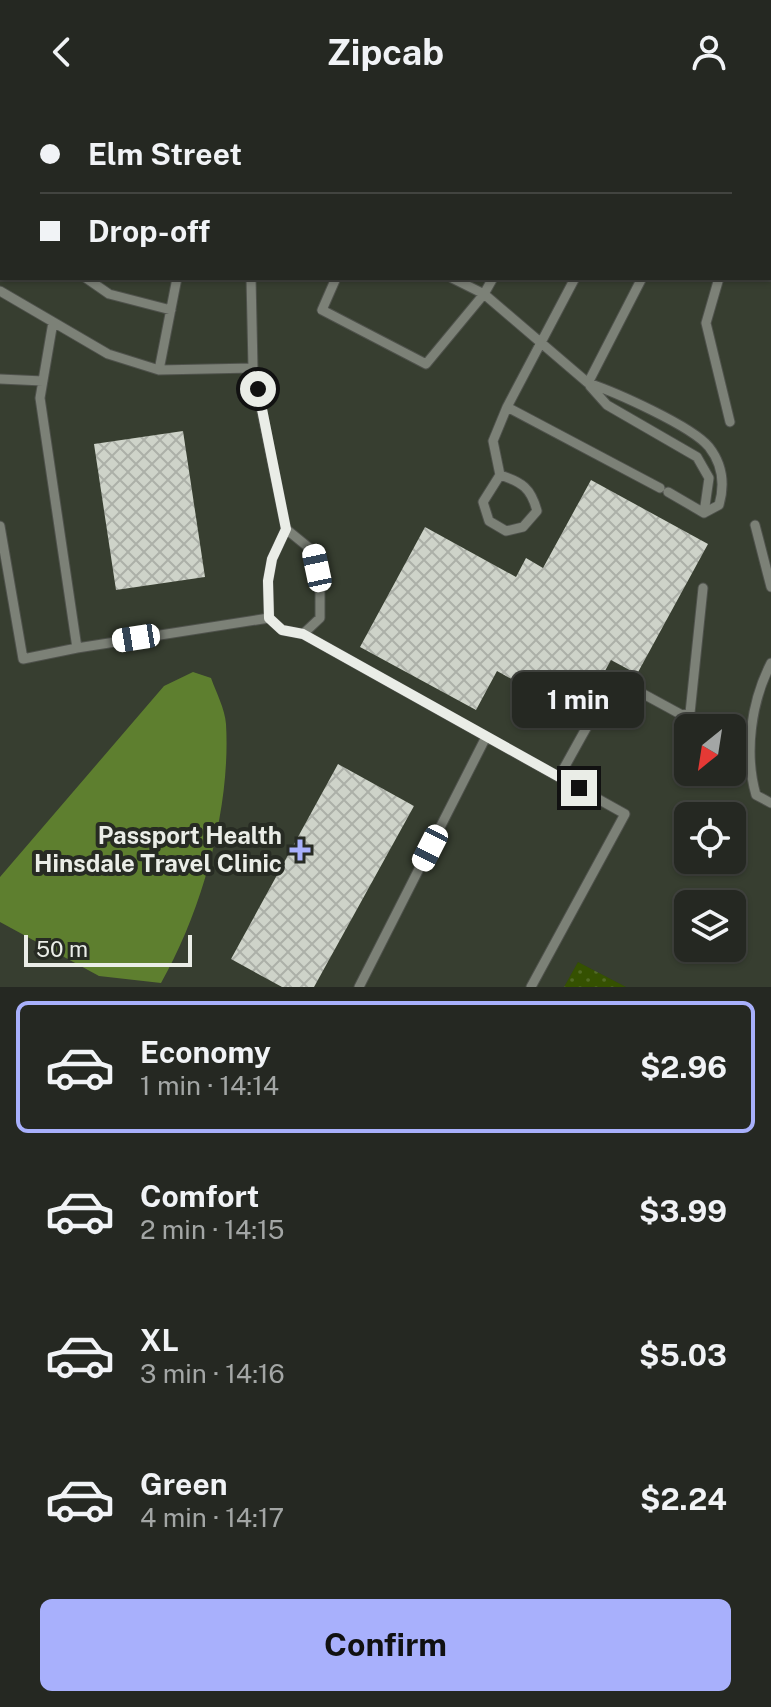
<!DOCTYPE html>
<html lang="en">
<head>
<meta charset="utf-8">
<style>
  :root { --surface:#252822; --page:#31342f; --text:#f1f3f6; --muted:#a3a6a5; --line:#424440; --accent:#a8b0fc }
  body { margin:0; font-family:"Public Sans",sans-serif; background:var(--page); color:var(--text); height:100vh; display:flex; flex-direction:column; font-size:30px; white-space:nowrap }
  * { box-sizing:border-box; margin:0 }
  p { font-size:26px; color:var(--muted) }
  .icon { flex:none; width:44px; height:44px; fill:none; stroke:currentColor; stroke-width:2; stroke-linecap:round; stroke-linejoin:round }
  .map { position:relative; height:883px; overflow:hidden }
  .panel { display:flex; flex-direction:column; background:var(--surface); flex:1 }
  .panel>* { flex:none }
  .guide { position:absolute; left:0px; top:0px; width:772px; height:176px; box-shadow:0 2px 6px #0004,0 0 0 2px var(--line); display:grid; align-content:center; height:176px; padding:0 40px; background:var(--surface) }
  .needle { width:52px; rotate:210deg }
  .tools { position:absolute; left:674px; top:610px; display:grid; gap:16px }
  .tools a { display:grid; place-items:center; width:72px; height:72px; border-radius:12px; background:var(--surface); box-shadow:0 2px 6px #0004,0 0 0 2px var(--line); font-size:40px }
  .scale { position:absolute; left:24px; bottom:20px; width:168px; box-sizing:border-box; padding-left:8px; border:4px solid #eaede7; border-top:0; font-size:22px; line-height:28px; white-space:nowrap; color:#eaede7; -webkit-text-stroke:6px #272b23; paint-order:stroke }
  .end { position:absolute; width:36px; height:36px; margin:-18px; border:10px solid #eaede7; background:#111; box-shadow:0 0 0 4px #111 }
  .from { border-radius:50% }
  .bubble { position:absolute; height:56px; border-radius:12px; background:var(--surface); box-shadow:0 2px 6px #0004,0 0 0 2px var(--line); font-size:26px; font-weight:700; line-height:56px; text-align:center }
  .car { position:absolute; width:24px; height:48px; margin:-24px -12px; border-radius:10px; box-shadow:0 0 6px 2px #0007; background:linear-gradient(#fff 24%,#345 0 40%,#fff 0 76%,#345 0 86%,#fff 0) }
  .guide b { display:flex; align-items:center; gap:28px; height:76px; font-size:30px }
  .guide b+b { border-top:2px solid var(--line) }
  .guide i { width:20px; height:20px; background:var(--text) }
  ul { padding:14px 0 0; list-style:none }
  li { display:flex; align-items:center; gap:24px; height:132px; margin:0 16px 12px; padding:0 24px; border:4px solid transparent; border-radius:12px }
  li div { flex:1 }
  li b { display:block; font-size:30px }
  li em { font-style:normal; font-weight:700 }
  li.selected { border-color:var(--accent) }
  li>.icon { width:72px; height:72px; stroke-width:1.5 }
  .action { display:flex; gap:16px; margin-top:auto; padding:16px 40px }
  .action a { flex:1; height:92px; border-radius:12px; background:var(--accent); color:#111; font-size:32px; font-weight:700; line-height:92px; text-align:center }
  header { display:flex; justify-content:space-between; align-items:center; height:104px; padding:0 40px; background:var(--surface); font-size:36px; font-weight:700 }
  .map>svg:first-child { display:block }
  .built { fill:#373e30; fill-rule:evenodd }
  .park { fill:url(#park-dots) }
  .water { fill:#5e7f2f }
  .building { fill:url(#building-cross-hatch) }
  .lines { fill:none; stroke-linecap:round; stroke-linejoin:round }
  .lane-casing { stroke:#4f524c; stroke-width:11 }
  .primary-casing { stroke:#4f524c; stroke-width:26 }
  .lane { stroke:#7c8177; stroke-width:9 }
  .primary { stroke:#82976a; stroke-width:24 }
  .route { stroke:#eaede7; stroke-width:10 }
  .poi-dot { fill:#a8b0fc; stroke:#272b23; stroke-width:3 }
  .labels { text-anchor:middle; stroke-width:8; stroke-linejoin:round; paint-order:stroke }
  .poi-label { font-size:24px; font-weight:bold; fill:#eaede7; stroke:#272b23; text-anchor:end }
</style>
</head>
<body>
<header><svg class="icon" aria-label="back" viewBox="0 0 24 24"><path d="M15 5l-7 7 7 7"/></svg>Zipcab<svg class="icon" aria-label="person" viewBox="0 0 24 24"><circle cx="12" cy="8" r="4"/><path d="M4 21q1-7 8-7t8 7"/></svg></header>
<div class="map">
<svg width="771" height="883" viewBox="0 0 771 883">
  <defs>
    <pattern id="park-dots" width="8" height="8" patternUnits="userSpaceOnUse" patternTransform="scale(2)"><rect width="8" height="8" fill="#355101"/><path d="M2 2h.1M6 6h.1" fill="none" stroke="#526a26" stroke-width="1.8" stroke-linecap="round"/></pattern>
    <pattern id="building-cross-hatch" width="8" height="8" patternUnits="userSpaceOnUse" patternTransform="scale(2)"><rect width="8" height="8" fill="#ced3c9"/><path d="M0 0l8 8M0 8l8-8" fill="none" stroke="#acb0a8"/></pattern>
  </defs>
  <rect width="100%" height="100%" fill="#31352d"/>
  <path class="built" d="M 0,0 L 487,2 L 2,2 L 2,174 L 770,174 L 771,100 L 771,883 L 626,883 L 578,858 L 564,883 L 0,883 ZM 688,624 L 732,624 L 732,668 L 688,668 ZM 688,712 L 732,712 L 732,756 L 688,756 ZM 688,800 L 732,800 L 732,844 L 688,844 Z"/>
  <path class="park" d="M 578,858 L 626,883 L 564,883 Z"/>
  <path class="water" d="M 193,568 L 211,574 C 216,588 225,605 226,620 C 231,704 202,807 161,879 L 99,872 L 0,818 L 0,773 L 164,582 Z"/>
  <path class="building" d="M 183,327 L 205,473 L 116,486 L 94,340 Z
    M 591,376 L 708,440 L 637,570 L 611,556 L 596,583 L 569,569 L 553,598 L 497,567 L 476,606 L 360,543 L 425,423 L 516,473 L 526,454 L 543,464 Z
    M 338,660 L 414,702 L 314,883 L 282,883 L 231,855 Z"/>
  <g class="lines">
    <g class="lane-casing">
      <path id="lane" d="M 280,2 L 281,0
        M 753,2 L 754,0
        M 0,53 L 2,61
        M 0,94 L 2,93
        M 770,148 L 771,148
        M 86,174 L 109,190 L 171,206
        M 251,174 L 253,264 L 286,425 L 272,455 L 268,477 L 269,514 L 282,526 L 303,530 L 320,514 L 320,482 L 313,447 L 286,425
        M 336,174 L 322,206 L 426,260 L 484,190 L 588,279 L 642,174
        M 452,174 L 484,190 L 493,174
        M 575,174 L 507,303 L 660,384
        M 719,174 L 706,219 L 730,318
        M 0,187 L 108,250 L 159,266 L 253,264
        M 53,218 L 40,294 L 77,544 L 269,514
        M 159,266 L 177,174
        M 0,275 L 43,277
        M 588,279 C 615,288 692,322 709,343 C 723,361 725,380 719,401 L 704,409
        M 590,282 L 607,301 L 697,353 L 709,374 L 704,409
        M 500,371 L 483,398 L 489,417 L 506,427 L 523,423 L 537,407 C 531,384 522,378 500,371 L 493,337 L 507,303
        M 668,388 L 704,409
        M 755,421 L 771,483
        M 0,422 L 23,555 L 77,544
        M 303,530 L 625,710 L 531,883
        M 771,559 C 751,598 744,649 756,691 L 771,699
        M 559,673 L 614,574 L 682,611 L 690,609 L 703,484
        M 359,883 L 486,633"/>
    </g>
    <g class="primary-casing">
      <path id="primary" d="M 576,0 L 582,2
        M 770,63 L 771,64"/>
    </g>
    <use href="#lane" class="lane"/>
    <use href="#primary" class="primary"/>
  </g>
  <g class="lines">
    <path class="route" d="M 258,285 L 286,425 L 272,455 L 268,477 L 269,514 L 282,526 L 303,530 L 579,684"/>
  </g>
  <path class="poi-dot" d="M296 734h8v8h8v8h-8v8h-8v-8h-8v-8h8z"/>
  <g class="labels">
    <g class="poi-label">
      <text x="282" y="740">Passport Health<tspan x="282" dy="28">Hinsdale Travel Clinic</tspan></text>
    </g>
  </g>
</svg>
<div class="tools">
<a><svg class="needle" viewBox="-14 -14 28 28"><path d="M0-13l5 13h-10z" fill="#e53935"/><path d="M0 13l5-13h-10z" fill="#a3a6a5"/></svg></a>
<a><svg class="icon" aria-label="locate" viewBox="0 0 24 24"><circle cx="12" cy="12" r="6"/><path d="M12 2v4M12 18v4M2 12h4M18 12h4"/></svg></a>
<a><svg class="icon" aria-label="layers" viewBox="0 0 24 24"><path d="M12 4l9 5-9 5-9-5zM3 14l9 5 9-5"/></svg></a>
</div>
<div class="scale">50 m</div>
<i class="end from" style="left:258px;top:285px"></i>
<i class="end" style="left:579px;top:684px"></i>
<div class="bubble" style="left:512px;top:568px;width:132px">1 min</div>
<i class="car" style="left:317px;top:464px;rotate:348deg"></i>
<i class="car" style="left:136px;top:534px;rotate:261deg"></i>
<i class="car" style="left:430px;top:744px;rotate:207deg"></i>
<div class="guide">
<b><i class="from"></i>Elm Street</b>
<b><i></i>Drop-off</b>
</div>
</div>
<section class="panel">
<ul>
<li class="selected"><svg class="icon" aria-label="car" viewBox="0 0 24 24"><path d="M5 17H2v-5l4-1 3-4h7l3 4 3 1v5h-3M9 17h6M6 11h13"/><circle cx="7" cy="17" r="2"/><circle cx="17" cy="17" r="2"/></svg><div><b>Economy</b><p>1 min · 14:14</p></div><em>$2.96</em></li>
<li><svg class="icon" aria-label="car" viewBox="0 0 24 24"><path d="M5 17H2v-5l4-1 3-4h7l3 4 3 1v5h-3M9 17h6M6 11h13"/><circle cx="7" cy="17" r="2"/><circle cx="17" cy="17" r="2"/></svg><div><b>Comfort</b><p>2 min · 14:15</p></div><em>$3.99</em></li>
<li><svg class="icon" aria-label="car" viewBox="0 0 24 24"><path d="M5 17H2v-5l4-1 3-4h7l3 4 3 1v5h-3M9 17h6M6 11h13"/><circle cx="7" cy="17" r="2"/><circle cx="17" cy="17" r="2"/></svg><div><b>XL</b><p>3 min · 14:16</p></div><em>$5.03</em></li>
<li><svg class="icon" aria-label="car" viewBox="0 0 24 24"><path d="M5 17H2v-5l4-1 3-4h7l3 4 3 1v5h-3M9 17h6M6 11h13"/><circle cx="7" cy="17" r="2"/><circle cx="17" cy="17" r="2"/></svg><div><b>Green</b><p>4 min · 14:17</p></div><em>$2.24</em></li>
</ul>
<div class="action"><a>Confirm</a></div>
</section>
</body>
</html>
